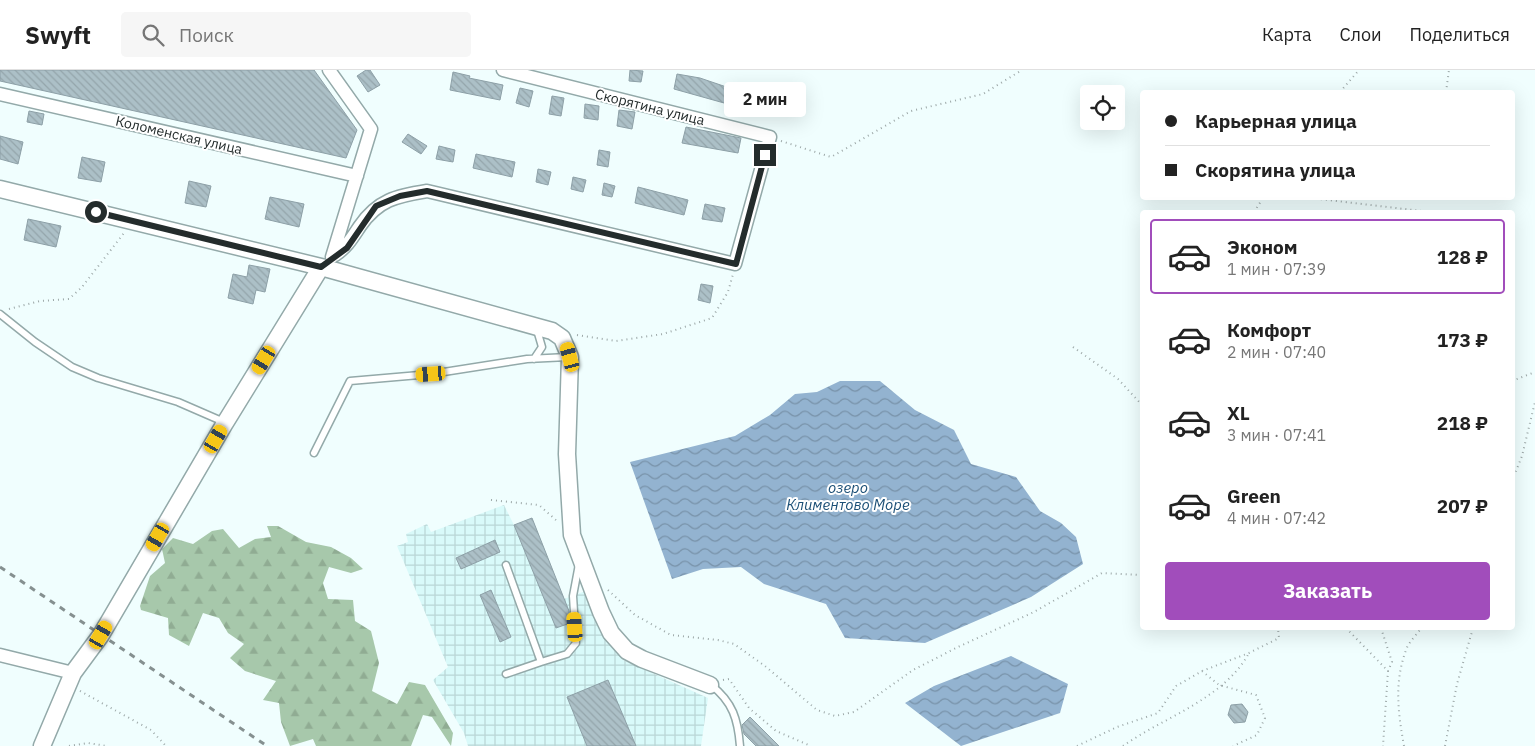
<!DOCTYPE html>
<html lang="ru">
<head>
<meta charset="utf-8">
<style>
  :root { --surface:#fff; --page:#f6f6f6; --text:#222; --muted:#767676; --line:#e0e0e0; --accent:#a14dbb }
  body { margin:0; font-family:"IBM Plex Sans",sans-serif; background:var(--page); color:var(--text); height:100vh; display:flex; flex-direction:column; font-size:19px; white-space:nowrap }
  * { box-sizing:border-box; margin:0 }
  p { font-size:16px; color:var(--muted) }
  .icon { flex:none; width:28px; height:28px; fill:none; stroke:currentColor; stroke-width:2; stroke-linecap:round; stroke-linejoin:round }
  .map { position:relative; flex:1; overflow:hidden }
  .drawer { position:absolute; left:1140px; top:140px; width:375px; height:420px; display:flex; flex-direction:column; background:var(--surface); border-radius:5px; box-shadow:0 5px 20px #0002 }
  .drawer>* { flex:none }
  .banner { position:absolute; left:1140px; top:20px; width:375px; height:110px; border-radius:5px; box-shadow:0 5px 20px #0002; display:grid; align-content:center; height:110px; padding:0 25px; background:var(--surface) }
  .fabs { position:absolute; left:1080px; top:15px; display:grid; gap:10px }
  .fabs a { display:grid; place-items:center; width:45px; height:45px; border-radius:5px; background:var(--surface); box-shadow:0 5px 20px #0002; font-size:25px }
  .end { position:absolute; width:22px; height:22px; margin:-11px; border:6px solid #242c2c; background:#fff; box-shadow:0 0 0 2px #fff }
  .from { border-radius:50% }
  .bubble { position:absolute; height:35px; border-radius:5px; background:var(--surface); box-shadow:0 5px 20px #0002; font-size:16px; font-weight:700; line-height:35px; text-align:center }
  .car { position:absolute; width:15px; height:30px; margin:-15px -8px; border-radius:6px; box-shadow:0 0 4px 1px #0007; background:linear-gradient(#f5c518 24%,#345 0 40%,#f5c518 0 76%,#345 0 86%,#f5c518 0) }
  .banner b { display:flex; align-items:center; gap:18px; height:48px; font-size:19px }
  .banner b+b { border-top:1px solid var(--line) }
  .banner i { width:12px; height:12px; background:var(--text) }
  ul { padding:9px 0 0; list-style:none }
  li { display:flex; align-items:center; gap:15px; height:75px; margin:0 10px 8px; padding:0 15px; border:2px solid transparent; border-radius:5px }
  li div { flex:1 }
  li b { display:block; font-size:19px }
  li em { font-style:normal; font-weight:700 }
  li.current { border-color:var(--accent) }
  li>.icon { width:45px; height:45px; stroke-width:1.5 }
  .primary-button { display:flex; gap:10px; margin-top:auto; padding:10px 25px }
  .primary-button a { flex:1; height:58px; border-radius:5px; background:var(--accent); color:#fff; font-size:20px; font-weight:700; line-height:58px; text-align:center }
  header { display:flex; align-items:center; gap:30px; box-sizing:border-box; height:70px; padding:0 25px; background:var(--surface); border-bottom:1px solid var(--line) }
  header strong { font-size:24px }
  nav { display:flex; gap:28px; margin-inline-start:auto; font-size:18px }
  .search { width:350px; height:45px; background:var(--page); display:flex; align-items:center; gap:12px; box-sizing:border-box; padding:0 18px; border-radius:5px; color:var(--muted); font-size:19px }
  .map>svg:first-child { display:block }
  .industrial { fill:url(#industrial-grid) }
  .forest { fill:url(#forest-firs) }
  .water { fill:url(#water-waves) }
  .building { fill:url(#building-back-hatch); stroke:#8da0a7 }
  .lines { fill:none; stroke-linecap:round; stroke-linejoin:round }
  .service-casing { stroke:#93a9a9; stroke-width:9 }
  .minor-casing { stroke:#93a9a9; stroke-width:15 }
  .tertiary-casing { stroke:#93a9a9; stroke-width:19 }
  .path { stroke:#9da8a8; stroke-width:2; stroke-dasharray:1 4; stroke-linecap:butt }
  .service { stroke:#fff; stroke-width:6 }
  .minor { stroke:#fff; stroke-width:12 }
  .tertiary { stroke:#fff; stroke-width:16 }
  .rail { stroke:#859090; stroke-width:3; stroke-dasharray:6 6; stroke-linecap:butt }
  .route { stroke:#242c2c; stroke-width:6 }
  .labels { text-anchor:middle; stroke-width:4; stroke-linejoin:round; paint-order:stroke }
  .street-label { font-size:14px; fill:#242c2c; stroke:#fff }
  .water-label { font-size:15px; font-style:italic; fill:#1b4f76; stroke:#fff }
</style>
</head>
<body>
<header>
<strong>Swyft</strong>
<div class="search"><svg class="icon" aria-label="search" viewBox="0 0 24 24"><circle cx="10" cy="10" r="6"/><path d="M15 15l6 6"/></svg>Поиск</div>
<nav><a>Карта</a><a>Слои</a><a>Поделиться</a></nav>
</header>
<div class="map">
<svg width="1535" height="676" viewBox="0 0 1535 676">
  <defs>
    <pattern id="industrial-grid" width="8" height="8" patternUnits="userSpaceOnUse" patternTransform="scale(1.25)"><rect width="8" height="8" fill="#d9fafa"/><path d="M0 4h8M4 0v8" fill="none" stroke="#bad6d6"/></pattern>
    <pattern id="forest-firs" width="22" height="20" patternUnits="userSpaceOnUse" patternTransform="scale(1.25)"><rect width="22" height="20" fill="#a7c8ab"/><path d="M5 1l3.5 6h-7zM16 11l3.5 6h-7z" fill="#90ac93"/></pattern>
    <pattern id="water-waves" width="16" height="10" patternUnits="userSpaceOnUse" patternTransform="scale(1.25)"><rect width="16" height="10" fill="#93b3d0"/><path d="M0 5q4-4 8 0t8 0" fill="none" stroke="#7892a9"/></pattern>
    <pattern id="building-back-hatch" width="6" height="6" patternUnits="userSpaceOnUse" patternTransform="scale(1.25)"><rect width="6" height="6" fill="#acc0c7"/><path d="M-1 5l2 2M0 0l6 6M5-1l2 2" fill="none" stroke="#94a5ab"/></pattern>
  </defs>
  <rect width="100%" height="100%" fill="#f0fefe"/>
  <path class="industrial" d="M 504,435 L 514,455 L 532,448 L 564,529 L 588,520 L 597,554 L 623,590 L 708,628 L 701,676 L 468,676 L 464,663 L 433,610 L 448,597 L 397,476 L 408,472 L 406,464 L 427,454 L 431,462 Z"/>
  <path class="forest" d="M 267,456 L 278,456 L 306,472 L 331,477 L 351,488 L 363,499 L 351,503 L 329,497 L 323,513 L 328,529 L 353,530 L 355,551 L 371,561 L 379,593 L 372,621 L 397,634 L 409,612 L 425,615 L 453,663 L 451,676 L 432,647 L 423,645 L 411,676 L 316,676 L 313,669 L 290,676 L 281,652 L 279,633 L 263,630 L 276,611 L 245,601 L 230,588 L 244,574 L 228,563 L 219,548 L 203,543 L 189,576 L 169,565 L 168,548 L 141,540 L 140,536 L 150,506 L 165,493 L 162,479 L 173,468 L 193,474 L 212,461 L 223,459 L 239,478 L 255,469 L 271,467 Z"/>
  <path class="water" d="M 840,311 L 880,311 L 915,340 L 954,360 L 971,394 L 1016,407 L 1040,441 L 1061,453 L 1076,467 L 1083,494 L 1031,527 L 925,573 L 845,568 L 826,534 L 764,514 L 741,497 L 703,499 L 672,509 L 630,392 L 735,366 L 770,345 L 795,324 L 817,322 Z
    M 1011,586 L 1068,614 L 1060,643 L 961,676 L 905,633 L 934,616 Z"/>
  <path class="building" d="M 0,0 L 314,0 L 357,60 L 346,88 L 0,11 Z
    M 366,0 L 370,0 L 380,15 L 368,22 L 357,6 Z
    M 630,0 L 643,1 L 641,12 L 629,11 Z
    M 453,2 L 470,6 L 469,8 L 503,15 L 500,30 L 450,20 Z
    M 677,4 L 700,8 L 747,24 L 742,38 L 674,19 Z
    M 520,18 L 533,21 L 529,37 L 516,33 Z
    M 552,26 L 564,28 L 561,46 L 549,44 Z
    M 585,34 L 599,36 L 598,50 L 584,48 Z
    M 619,40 L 635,42 L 632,59 L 617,56 Z
    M 29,41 L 44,44 L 42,55 L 27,52 Z
    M 686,57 L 741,68 L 738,83 L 682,73 Z
    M 408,64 L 427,76 L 421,84 L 402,72 Z
    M 0,66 L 23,72 L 18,94 L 0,89 Z
    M 439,76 L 455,80 L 453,92 L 436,89 Z
    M 599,80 L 610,82 L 608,97 L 597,95 Z
    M 476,84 L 515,92 L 512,107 L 473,98 Z
    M 82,87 L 105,92 L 101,112 L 78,108 Z
    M 538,99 L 551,102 L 548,115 L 536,112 Z
    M 573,107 L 586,110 L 583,122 L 571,119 Z
    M 189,111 L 211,116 L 206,137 L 185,133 Z
    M 604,113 L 615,116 L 612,127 L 602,125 Z
    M 638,117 L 688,130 L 684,145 L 635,133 Z
    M 270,127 L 304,134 L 299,157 L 265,149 Z
    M 705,134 L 725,138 L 722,152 L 702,149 Z
    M 28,149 L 61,156 L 56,177 L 24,170 Z
    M 249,195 L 270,199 L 265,222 L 256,220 L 253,234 L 228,228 L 233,204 L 247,207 Z
    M 701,214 L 713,216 L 710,233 L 698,230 Z
    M 532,448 L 569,541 L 570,553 L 556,558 L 514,455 Z
    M 495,470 L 500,482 L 461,499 L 456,488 Z
    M 491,520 L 511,567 L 500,572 L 480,525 Z
    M 608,610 L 636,676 L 587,676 L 567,627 Z
    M 1242,634 L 1248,642 L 1245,652 L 1234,653 L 1228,645 L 1231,635 Z
    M 750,647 L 779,676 L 756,676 L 744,664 L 742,655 Z"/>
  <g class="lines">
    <g class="service-casing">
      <path id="service" d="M 0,244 L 35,272 L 72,297 L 98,308 L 178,332 L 224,352
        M 534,289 L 542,277 L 537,260
        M 314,383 L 350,311 L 431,304 L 527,289 L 568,287
        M 506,495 L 541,592 L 567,584 L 576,573 L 573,526 L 579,494
        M 506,604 L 541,592
        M 711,615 C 733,632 738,650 740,676"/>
    </g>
    <g class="minor-casing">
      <path id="minor" d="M 329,0 L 371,59 L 332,187
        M 0,24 L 357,106
        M 335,185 C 347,177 352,168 360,156 C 378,130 396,126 427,121 L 735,194 L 770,67 L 503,0
        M 0,585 L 73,603"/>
    </g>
    <g class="tertiary-casing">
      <path id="tertiary" d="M 0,119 L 321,197 L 552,261 L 562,268 L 570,287 L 567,384 L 572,465 L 601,542 L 611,563 L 627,581 L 642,589 L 710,615
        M 42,676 L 73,603 L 101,565 L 225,353 L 321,197"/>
    </g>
    <path class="path" d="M 1340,22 L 1359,0
      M 1446,22 L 1449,0
      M 781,71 L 831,87 L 911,41 L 983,24 L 1022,0
      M 1311,128 L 1430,142
      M 1254,142 L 1263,128 L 1266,128
      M 9,239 L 40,231 L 69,229 L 82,217 L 124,163
      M 577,265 L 616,271 L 663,264 L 712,248 L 728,222 L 733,204
      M 1073,277 L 1118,309 L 1142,335
      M 1512,311 L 1535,302
      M 1512,411 L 1522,386 L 1535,332
      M 491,430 L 539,435 L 557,451
      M 608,520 L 635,545 L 671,565 L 718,570 L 734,574 L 765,596 L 817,640 L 835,646 L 854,642 L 913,600 L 958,577 L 1034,542 L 1102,503 L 1142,505
      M 1346,558 L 1388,601 L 1383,676
      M 1381,558 L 1392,592 L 1388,601
      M 1202,601 L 1219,615 L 1256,625 L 1265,648 L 1257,665 L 1233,676
      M 723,610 L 729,609 L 749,638 L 776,661 L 811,676
      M 80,621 L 151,660 L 166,676
      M 69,676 L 88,673 L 107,676
      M 1077,676 L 1117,657 L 1158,643 L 1176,616 L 1202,601 L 1249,583 L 1279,568 L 1278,558
      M 1123,676 C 1164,647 1224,629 1249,583
      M 1404,676 C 1398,642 1394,613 1406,580 C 1409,571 1417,565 1421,558
      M 1445,676 L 1457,614 L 1473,558"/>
    <use href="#service" class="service"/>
    <use href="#minor" class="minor"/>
    <use href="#tertiary" class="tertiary"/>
    <path class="rail" d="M 0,497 L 267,676"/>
  </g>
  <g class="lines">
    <path class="route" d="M 96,142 L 321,197 L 347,178 L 376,136 L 400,126 L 427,121 L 736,194 L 765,85"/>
  </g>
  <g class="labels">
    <g class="street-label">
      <text transform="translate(650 37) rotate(14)" y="5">Скорятина улица</text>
      <text transform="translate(179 65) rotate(13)" y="5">Коломенская улица</text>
    </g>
    <g class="water-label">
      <text x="848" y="423">озеро<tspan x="848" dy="17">Климентово Море</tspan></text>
    </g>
  </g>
</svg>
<div class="fabs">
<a><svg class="icon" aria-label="locate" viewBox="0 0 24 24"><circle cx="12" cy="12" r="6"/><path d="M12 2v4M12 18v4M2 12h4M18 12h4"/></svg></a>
</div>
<i class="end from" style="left:96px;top:142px"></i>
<i class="end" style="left:765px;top:85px"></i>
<div class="bubble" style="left:724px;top:12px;width:82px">2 мин</div>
<i class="car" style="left:570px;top:287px;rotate:345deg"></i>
<i class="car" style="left:264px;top:290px;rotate:211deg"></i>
<i class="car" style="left:431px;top:304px;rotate:266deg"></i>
<i class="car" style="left:216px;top:369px;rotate:30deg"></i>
<i class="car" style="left:158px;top:467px;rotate:210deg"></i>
<i class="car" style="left:575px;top:557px;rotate:356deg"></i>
<i class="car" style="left:101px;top:565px;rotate:30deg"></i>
<div class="banner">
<b><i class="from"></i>Карьерная улица</b>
<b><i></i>Скорятина улица</b>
</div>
<section class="drawer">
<ul>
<li class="current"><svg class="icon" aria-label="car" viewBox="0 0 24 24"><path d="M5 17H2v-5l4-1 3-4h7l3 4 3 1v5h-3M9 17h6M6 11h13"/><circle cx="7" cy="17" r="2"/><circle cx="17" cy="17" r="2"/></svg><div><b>Эконом</b><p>1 мин · 07:39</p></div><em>128 ₽</em></li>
<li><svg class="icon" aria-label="car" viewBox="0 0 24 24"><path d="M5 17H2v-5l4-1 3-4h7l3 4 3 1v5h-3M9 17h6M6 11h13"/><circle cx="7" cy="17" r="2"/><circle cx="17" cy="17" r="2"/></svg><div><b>Комфорт</b><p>2 мин · 07:40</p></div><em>173 ₽</em></li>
<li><svg class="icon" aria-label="car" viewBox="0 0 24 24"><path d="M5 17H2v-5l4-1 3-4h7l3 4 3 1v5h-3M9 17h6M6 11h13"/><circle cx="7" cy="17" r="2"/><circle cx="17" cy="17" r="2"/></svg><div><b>XL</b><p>3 мин · 07:41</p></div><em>218 ₽</em></li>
<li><svg class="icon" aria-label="car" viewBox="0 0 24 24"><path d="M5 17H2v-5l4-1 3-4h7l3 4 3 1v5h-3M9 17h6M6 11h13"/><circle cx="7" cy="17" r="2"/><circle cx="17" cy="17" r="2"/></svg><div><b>Green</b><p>4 мин · 07:42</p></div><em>207 ₽</em></li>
</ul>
<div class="primary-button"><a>Заказать</a></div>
</section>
</div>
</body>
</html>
